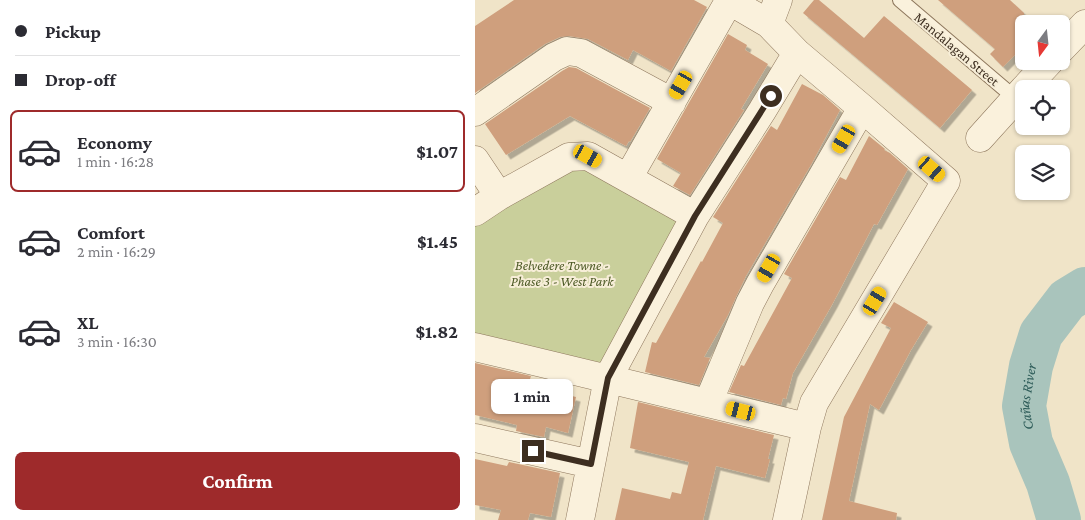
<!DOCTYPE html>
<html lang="en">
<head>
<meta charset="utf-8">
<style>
  :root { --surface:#fff; --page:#f7f7f7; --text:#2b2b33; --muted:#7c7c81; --line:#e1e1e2; --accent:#9e2a2b }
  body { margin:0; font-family:"Crimson Pro",serif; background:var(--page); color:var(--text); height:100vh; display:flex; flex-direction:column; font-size:19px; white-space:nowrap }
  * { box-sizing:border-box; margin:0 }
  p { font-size:16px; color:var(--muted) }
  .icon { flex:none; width:28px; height:28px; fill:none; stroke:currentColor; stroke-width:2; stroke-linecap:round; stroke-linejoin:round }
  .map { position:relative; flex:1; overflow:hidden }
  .drawer { display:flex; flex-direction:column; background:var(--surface); width:475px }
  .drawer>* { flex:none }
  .guide { display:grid; align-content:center; height:110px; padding:0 15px; background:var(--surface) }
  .needle { width:32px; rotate:195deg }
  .buttons { position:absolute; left:540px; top:15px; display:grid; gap:10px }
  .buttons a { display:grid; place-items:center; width:55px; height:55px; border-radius:8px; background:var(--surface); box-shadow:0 1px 4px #0004; font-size:25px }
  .end { position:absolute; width:22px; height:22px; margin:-11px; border:6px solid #3d2e20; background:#fff; box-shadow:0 0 0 2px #fff }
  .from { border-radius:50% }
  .bubble { position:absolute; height:35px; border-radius:8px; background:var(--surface); box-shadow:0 1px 4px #0004; font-size:16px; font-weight:700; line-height:35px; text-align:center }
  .car { position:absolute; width:15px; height:30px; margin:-15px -8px; border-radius:6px; box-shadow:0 0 4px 1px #0007; background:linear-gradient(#f5c518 24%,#345 0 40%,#f5c518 0 76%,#345 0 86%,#f5c518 0) }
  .guide b { display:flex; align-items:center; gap:18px; height:48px; font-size:19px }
  .guide b+b { border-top:1px solid var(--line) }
  .guide i { width:12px; height:12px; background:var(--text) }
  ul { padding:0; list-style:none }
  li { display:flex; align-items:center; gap:15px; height:82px; margin:0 10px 8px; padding:0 5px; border:2px solid transparent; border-radius:8px }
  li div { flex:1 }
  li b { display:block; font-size:19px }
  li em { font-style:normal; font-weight:700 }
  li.on { border-color:var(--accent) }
  li>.icon { width:45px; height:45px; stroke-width:1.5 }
  .primary-button { display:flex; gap:10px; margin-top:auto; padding:10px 15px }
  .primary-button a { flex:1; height:58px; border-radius:8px; background:var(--accent); color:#fff; font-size:20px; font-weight:700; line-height:58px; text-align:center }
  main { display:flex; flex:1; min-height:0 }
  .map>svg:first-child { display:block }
  .green { fill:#c9cf9b }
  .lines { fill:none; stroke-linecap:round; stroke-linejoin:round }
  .river { stroke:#a9c4bc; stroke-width:44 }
  .building { fill:#cf9f7d; filter:url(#shadow) }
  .lane-casing { stroke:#8d765c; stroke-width:16 }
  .street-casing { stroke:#8d765c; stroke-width:29 }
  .lane { stroke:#faf1dc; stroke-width:14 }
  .street { stroke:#faf1dc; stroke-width:28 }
  .route { stroke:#3d2e20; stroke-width:6 }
  .labels { text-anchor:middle; stroke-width:4; stroke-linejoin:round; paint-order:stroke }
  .street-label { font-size:14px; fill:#3d2e20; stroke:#f7eed8 }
  .park-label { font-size:14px; font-style:italic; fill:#4d5a26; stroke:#f7eed8 }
  .water-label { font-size:15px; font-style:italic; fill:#2f5d5a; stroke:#f7eed8 }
</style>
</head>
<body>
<main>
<section class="drawer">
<div class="guide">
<b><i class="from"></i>Pickup</b>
<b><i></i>Drop-off</b>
</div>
<ul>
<li class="on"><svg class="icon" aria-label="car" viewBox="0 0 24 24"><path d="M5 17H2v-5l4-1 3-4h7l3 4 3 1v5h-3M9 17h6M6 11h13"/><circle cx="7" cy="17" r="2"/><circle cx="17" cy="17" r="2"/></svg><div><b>Economy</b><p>1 min · 16:28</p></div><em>$1.07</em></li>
<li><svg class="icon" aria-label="car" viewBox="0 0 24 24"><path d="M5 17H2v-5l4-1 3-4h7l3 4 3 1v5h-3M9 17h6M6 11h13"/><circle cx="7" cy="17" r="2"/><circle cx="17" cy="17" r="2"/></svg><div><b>Comfort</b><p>2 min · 16:29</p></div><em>$1.45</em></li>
<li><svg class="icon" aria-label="car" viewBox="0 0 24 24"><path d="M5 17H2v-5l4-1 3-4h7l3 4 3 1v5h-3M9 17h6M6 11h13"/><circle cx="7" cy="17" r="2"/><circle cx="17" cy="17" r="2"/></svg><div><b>XL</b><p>3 min · 16:30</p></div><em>$1.82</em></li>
</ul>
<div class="primary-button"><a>Confirm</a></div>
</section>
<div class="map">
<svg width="610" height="520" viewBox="0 0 610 520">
  <defs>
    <filter id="shadow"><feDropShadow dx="4.5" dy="4.5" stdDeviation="0" flood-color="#0004"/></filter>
  </defs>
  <rect width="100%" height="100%" fill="#f0e4c8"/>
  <path class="green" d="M 112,164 L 211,219 L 133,378 L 0,347 L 0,225 L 94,167 Z"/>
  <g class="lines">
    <path class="river" id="s1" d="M 584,520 L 573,483 L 556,443 L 549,406 L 556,366 L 566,334 L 592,300 L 610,289"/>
  </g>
  <path class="building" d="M 39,0 L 219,0 L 232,7 L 196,71 L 158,50 L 153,60 L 113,39 L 94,36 L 85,37 L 70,44 L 0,93 L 0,26 Z
    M 339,0 L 344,0 L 389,38 L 409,16 L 497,90 L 465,128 L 328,13 Z
    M 463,0 L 535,0 L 549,13 L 549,46 L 528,67 L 515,54 L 520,49 Z
    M 253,34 L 272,45 L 270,50 L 293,64 L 266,109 L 269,110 L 215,195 L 198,186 L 206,173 L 182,159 Z
    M 94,67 L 101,68 L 175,108 L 155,142 L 154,141 L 151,146 L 95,116 L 31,155 L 10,124 L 87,71 Z
    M 327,84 L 348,95 L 365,110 L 337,163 L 271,276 L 261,297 L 253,315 L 229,357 L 235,358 L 224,385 L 170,372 L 177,342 L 181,343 L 226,261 L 227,262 L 248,223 L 238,217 L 296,126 L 302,130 Z
    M 394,136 L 410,149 L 409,150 L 415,153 L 433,169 L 402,225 L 399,224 L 358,303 L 318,373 L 311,399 L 308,398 L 306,405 L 254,392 L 266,365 L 269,366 L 317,278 L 309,274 L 365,177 L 371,180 Z
    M 419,302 L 453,322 L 436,350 L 404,410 L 395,404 L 374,501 L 422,513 L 421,520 L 347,520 L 369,417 L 416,328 L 406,323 Z
    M 0,363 L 56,376 L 54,382 L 66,385 L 65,388 L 101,397 L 93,433 L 71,427 L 69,437 L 41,431 L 42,425 L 0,415 Z
    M 163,402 L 299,435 L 293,459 L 295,459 L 290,478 L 241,466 L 228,520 L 140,520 L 147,488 L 195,499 L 197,492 L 206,494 L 214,462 L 155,448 Z
    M 0,459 L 32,466 L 34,462 L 85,473 L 76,517 L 55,513 L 53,520 L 23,520 L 26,510 L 0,505 Z"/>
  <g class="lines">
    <g class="lane-casing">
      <path id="lane" d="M 425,0 L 540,98"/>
    </g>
    <g class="street-casing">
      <path id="street" d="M 253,0 L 294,24 L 322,53 L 387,108 L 471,181 L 339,403 L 332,427 L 312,520
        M 294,24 L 303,0
        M 586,49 L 610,24
        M 549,89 L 575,61
        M 0,112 L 79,57 L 92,51 L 106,53 L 197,102
        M 505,138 L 549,89
        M 0,160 L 24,196
        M 153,178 L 254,1
        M 0,212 L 24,196 L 94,157 L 113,156 L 220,216 L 133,378 L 105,520
        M 220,216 L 287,111 L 322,53
        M 0,347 L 332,427
        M 233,403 L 275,303 L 285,284 L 387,108
        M 0,438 L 116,464"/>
    </g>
    <use href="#lane" class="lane"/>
    <use href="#street" class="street"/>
  </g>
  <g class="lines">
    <path class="route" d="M 58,451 L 116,464 L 133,378 L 220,216 L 296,96"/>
  </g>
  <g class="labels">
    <g class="street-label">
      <text transform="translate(482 49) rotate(40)" y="5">Mandalagan Street</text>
    </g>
    <g class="park-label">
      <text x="87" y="270">Belvedere Towne -<tspan x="87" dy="16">Phase 3 - West Park</tspan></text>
    </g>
    <g class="water-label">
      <text dy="5" stroke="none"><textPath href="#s1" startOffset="129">Cañas River</textPath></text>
    </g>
  </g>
</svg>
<div class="buttons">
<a><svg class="needle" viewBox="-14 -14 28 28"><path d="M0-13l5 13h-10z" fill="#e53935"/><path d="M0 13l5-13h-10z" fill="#7c7c81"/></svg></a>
<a><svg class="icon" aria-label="locate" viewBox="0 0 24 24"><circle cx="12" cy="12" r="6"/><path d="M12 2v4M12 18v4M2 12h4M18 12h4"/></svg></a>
<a><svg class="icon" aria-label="layers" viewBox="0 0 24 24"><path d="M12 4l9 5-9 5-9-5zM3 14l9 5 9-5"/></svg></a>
</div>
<i class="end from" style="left:296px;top:96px"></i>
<i class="end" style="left:58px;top:451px"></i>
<div class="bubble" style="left:16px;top:379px;width:82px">1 min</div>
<i class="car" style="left:206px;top:85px;rotate:210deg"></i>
<i class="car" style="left:369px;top:139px;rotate:210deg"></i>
<i class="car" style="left:113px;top:156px;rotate:119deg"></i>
<i class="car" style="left:457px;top:169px;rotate:131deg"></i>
<i class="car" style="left:294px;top:268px;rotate:210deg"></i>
<i class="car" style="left:400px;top:301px;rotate:31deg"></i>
<i class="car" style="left:266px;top:411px;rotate:284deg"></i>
</div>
</main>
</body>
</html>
